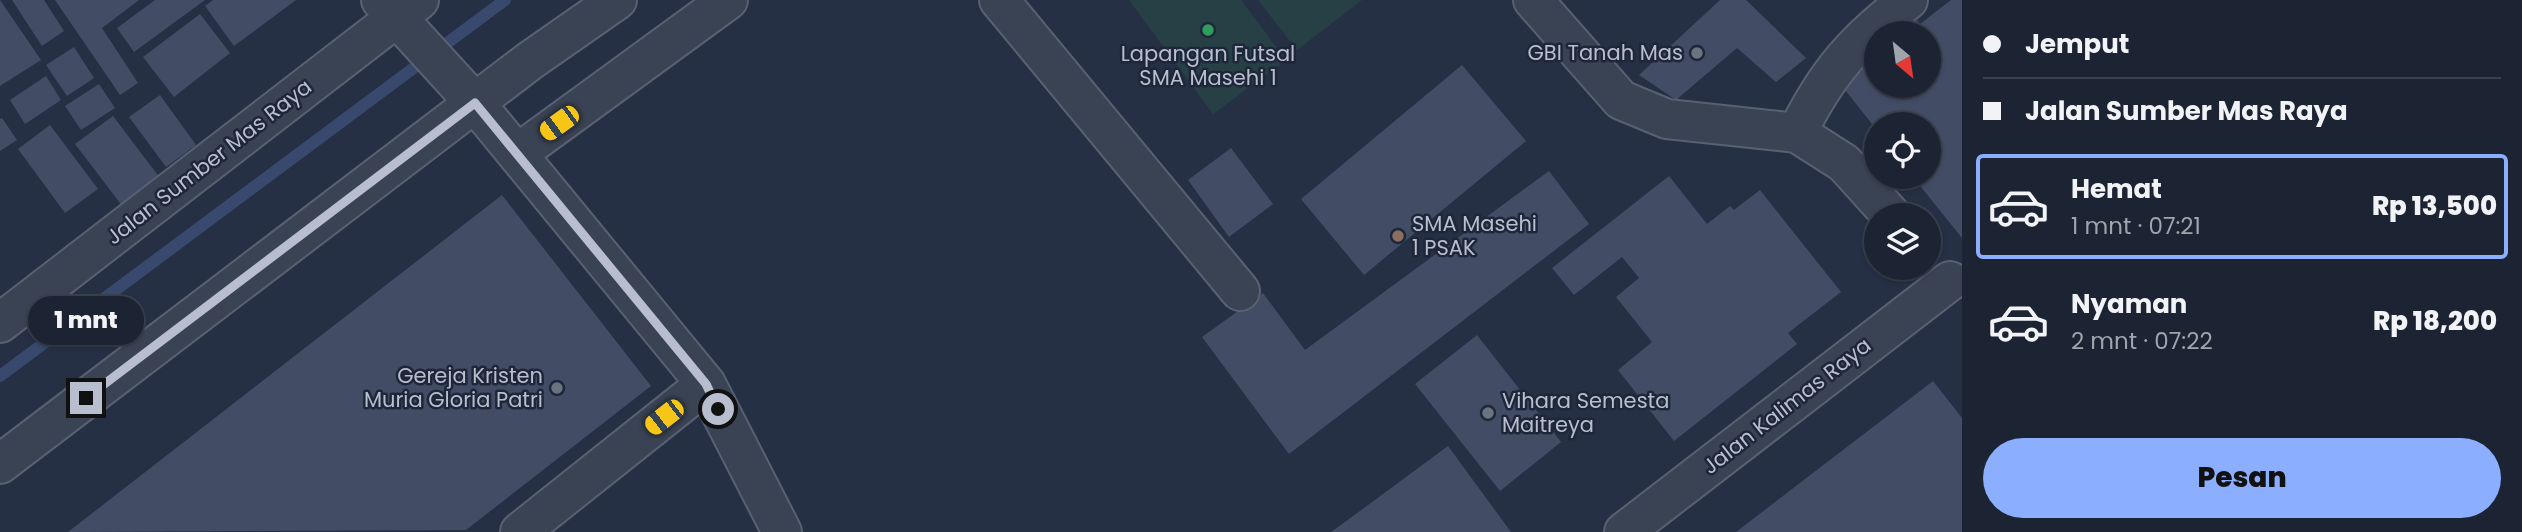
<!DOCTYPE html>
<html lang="id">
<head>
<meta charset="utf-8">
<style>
  :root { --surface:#1c2434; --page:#293040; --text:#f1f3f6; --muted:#a0a4ac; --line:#3a414f; --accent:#8baeff }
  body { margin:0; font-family:Poppins,sans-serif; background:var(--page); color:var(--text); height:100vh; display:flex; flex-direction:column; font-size:26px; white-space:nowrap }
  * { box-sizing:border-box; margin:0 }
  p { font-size:23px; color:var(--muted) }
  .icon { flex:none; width:38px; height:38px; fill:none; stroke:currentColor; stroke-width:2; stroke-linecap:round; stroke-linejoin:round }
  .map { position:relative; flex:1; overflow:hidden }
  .details { display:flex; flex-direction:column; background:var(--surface); width:560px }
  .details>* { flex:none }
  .hud { display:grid; align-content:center; height:154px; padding:0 21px; background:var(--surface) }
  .needle { width:46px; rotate:151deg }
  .buttons { position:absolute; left:1864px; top:21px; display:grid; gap:14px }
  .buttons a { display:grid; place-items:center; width:77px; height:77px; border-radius:50%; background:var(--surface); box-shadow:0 2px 5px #0004,0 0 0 2px var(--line); font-size:35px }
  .end { position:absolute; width:32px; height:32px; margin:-16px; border:9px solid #b8bece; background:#111; box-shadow:0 0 0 4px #111 }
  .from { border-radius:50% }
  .bubble { position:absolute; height:49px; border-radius:24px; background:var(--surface); box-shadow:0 2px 5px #0004,0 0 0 2px var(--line); font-size:23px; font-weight:800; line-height:49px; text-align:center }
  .car { position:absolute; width:21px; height:42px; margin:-21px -10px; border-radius:9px; box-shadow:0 0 5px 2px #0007; background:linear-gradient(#f5c518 24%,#345 0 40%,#f5c518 0 76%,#345 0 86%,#f5c518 0) }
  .hud b { display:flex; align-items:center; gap:24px; height:66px; font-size:26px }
  .hud b+b { border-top:2px solid var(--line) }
  .hud i { width:18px; height:18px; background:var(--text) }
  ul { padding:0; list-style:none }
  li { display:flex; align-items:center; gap:21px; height:105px; margin:0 14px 10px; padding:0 7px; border:4px solid transparent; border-radius:7px }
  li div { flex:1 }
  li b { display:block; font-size:26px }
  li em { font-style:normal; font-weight:800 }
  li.on { border-color:var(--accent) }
  li>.icon { width:63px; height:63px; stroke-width:1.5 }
  .action { display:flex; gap:14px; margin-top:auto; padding:14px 21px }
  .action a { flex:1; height:80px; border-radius:42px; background:var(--accent); color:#111; font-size:28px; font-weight:800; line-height:80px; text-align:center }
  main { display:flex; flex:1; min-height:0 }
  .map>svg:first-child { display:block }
  .green { fill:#274046 }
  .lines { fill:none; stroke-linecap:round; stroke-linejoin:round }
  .stream { stroke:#38496d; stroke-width:12 }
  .building { fill:#424d65 }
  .minor-casing { stroke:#596072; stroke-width:42 }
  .minor { stroke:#3a4354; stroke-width:38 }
  .route { stroke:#b8bece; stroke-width:9 }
  .leisure-dot { fill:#2e9e5b; stroke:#1e273a; stroke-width:2.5 }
  .worship-dot { fill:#6b7280; stroke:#1e273a; stroke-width:2.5 }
  .education-dot { fill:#8d6e63; stroke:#1e273a; stroke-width:2.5 }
  .labels { text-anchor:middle; stroke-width:5; stroke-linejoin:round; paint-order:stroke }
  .poi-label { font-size:21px; fill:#b8bece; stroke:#1e273a; text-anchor:end }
  .street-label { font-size:21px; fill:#b8bece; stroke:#1e273a }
</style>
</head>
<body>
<main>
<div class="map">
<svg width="1962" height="532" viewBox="0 0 1962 532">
  <rect width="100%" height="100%" fill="#253045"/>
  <path class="green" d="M 1129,0 L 1241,0 L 1286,60 L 1213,114 Z
    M 1258,0 L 1362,0 L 1297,50 Z"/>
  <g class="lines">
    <path class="stream" d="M 0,376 L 505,0"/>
  </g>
  <path class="building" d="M 0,0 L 41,60 L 0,86 Z
    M 12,0 L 44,0 L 64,31 L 42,46 Z
    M 55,0 L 139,0 L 102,28 L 138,83 L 120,95 Z
    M 155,0 L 205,0 L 134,52 L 117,28 Z
    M 213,0 L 296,0 L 234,46 L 205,6 Z
    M 1720,0 L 1746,0 L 1806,58 L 1776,82 L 1737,48 L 1676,100 L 1639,75 Z
    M 1951,0 L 1962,0 L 1962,238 L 1913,177 L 1928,177 L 1928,124 L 1876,124 L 1876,129 L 1838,81 L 1876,52 L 1876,86 L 1928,86 L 1928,33 L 1900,33 L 1917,20 L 1920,24 Z
    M 200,14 L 230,53 L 174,97 L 143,57 Z
    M 74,47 L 94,78 L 67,96 L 46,65 Z
    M 1462,65 L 1526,141 L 1364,275 L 1301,199 Z
    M 46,76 L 61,100 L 25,124 L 10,100 Z
    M 99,84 L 115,108 L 81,130 L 65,106 Z
    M 160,95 L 196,145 L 166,167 L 129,117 Z
    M 113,116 L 160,178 L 123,207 L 75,144 Z
    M 2,118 L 17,140 L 0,151 L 0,119 Z
    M 50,125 L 98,189 L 65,213 L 18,149 Z
    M 1231,148 L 1273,204 L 1229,237 L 1188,180 Z
    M 1549,171 L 1589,224 L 1289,454 L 1202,337 L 1263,293 L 1305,350 Z
    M 1669,176 L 1707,224 L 1730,206 L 1734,210 L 1760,190 L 1841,292 L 1788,333 L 1797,344 L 1674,441 L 1618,370 L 1652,342 L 1616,297 L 1639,278 L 1622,257 L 1574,295 L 1552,268 Z
    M 502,195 L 651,386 L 466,530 L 68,532 Z
    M 1477,335 L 1561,442 L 1500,491 L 1415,384 Z
    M 1933,381 L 1962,418 L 1962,532 L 1736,532 Z
    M 1448,446 L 1511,532 L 1331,532 L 1345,522 Z"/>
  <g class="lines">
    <g class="minor-casing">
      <path id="minor" d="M 381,0 L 475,103 L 706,384 L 782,532
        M 999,0 L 1240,291
        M 1533,0 L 1621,100 L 1667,119 L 1797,133 L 1844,163 L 1891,215
        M 1797,133 C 1827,72 1855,41 1908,0
        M 517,154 L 728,0
        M 0,323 L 419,0
        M 0,464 L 531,60 L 617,0
        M 520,532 L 706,384
        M 1624,532 L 1950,281"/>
    </g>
    <use href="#minor" class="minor"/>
  </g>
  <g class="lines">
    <path class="route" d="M 86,398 L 475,103 L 706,384 L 718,409"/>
  </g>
  <circle class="leisure-dot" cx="1208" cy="30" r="7"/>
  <g class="worship-dot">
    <circle cx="1697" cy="53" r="7"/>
    <circle cx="557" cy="388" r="7"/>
    <circle cx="1488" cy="413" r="7"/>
  </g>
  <circle class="education-dot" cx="1398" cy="236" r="7"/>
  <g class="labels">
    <g class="poi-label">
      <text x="1683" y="60">GBI Tanah Mas</text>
      <text x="1208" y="61" text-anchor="middle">Lapangan Futsal<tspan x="1208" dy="24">SMA Masehi 1</tspan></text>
      <text x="1412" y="231" text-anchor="start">SMA Masehi<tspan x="1412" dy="24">1 PSAK</tspan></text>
      <text x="543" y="383">Gereja Kristen<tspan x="543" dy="24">Muria Gloria Patri</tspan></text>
      <text x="1502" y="408" text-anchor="start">Vihara Semesta<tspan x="1502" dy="24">Maitreya</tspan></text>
    </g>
    <g class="street-label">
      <text transform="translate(209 162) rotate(-38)" y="7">Jalan Sumber Mas Raya</text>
      <text transform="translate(1787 406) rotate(-38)" y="7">Jalan Kalimas Raya</text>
    </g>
  </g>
</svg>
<div class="buttons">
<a><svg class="needle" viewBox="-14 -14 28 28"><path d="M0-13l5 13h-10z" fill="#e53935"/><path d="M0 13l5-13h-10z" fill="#a0a4ac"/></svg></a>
<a><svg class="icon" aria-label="locate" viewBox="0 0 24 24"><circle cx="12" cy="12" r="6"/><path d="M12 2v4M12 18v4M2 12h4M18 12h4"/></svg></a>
<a><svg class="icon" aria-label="layers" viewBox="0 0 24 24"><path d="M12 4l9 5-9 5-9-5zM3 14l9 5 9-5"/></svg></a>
</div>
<i class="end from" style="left:718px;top:409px"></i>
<i class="end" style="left:86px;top:398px"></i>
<div class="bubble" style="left:28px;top:296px;width:116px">1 mnt</div>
<i class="car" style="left:559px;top:123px;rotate:234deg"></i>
<i class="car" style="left:664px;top:417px;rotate:232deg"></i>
</div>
<section class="details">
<div class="hud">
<b><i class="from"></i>Jemput</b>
<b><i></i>Jalan Sumber Mas Raya</b>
</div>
<ul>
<li class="on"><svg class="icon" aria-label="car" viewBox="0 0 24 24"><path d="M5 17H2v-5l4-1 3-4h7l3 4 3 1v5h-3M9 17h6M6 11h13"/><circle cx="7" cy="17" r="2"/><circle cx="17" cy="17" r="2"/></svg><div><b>Hemat</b><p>1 mnt · 07:21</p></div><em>Rp 13,500</em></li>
<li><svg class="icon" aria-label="car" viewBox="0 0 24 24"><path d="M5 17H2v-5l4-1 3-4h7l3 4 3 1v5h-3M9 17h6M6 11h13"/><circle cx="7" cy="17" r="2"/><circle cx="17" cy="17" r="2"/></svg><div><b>Nyaman</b><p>2 mnt · 07:22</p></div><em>Rp 18,200</em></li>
</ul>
<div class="action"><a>Pesan</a></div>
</section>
</main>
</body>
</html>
